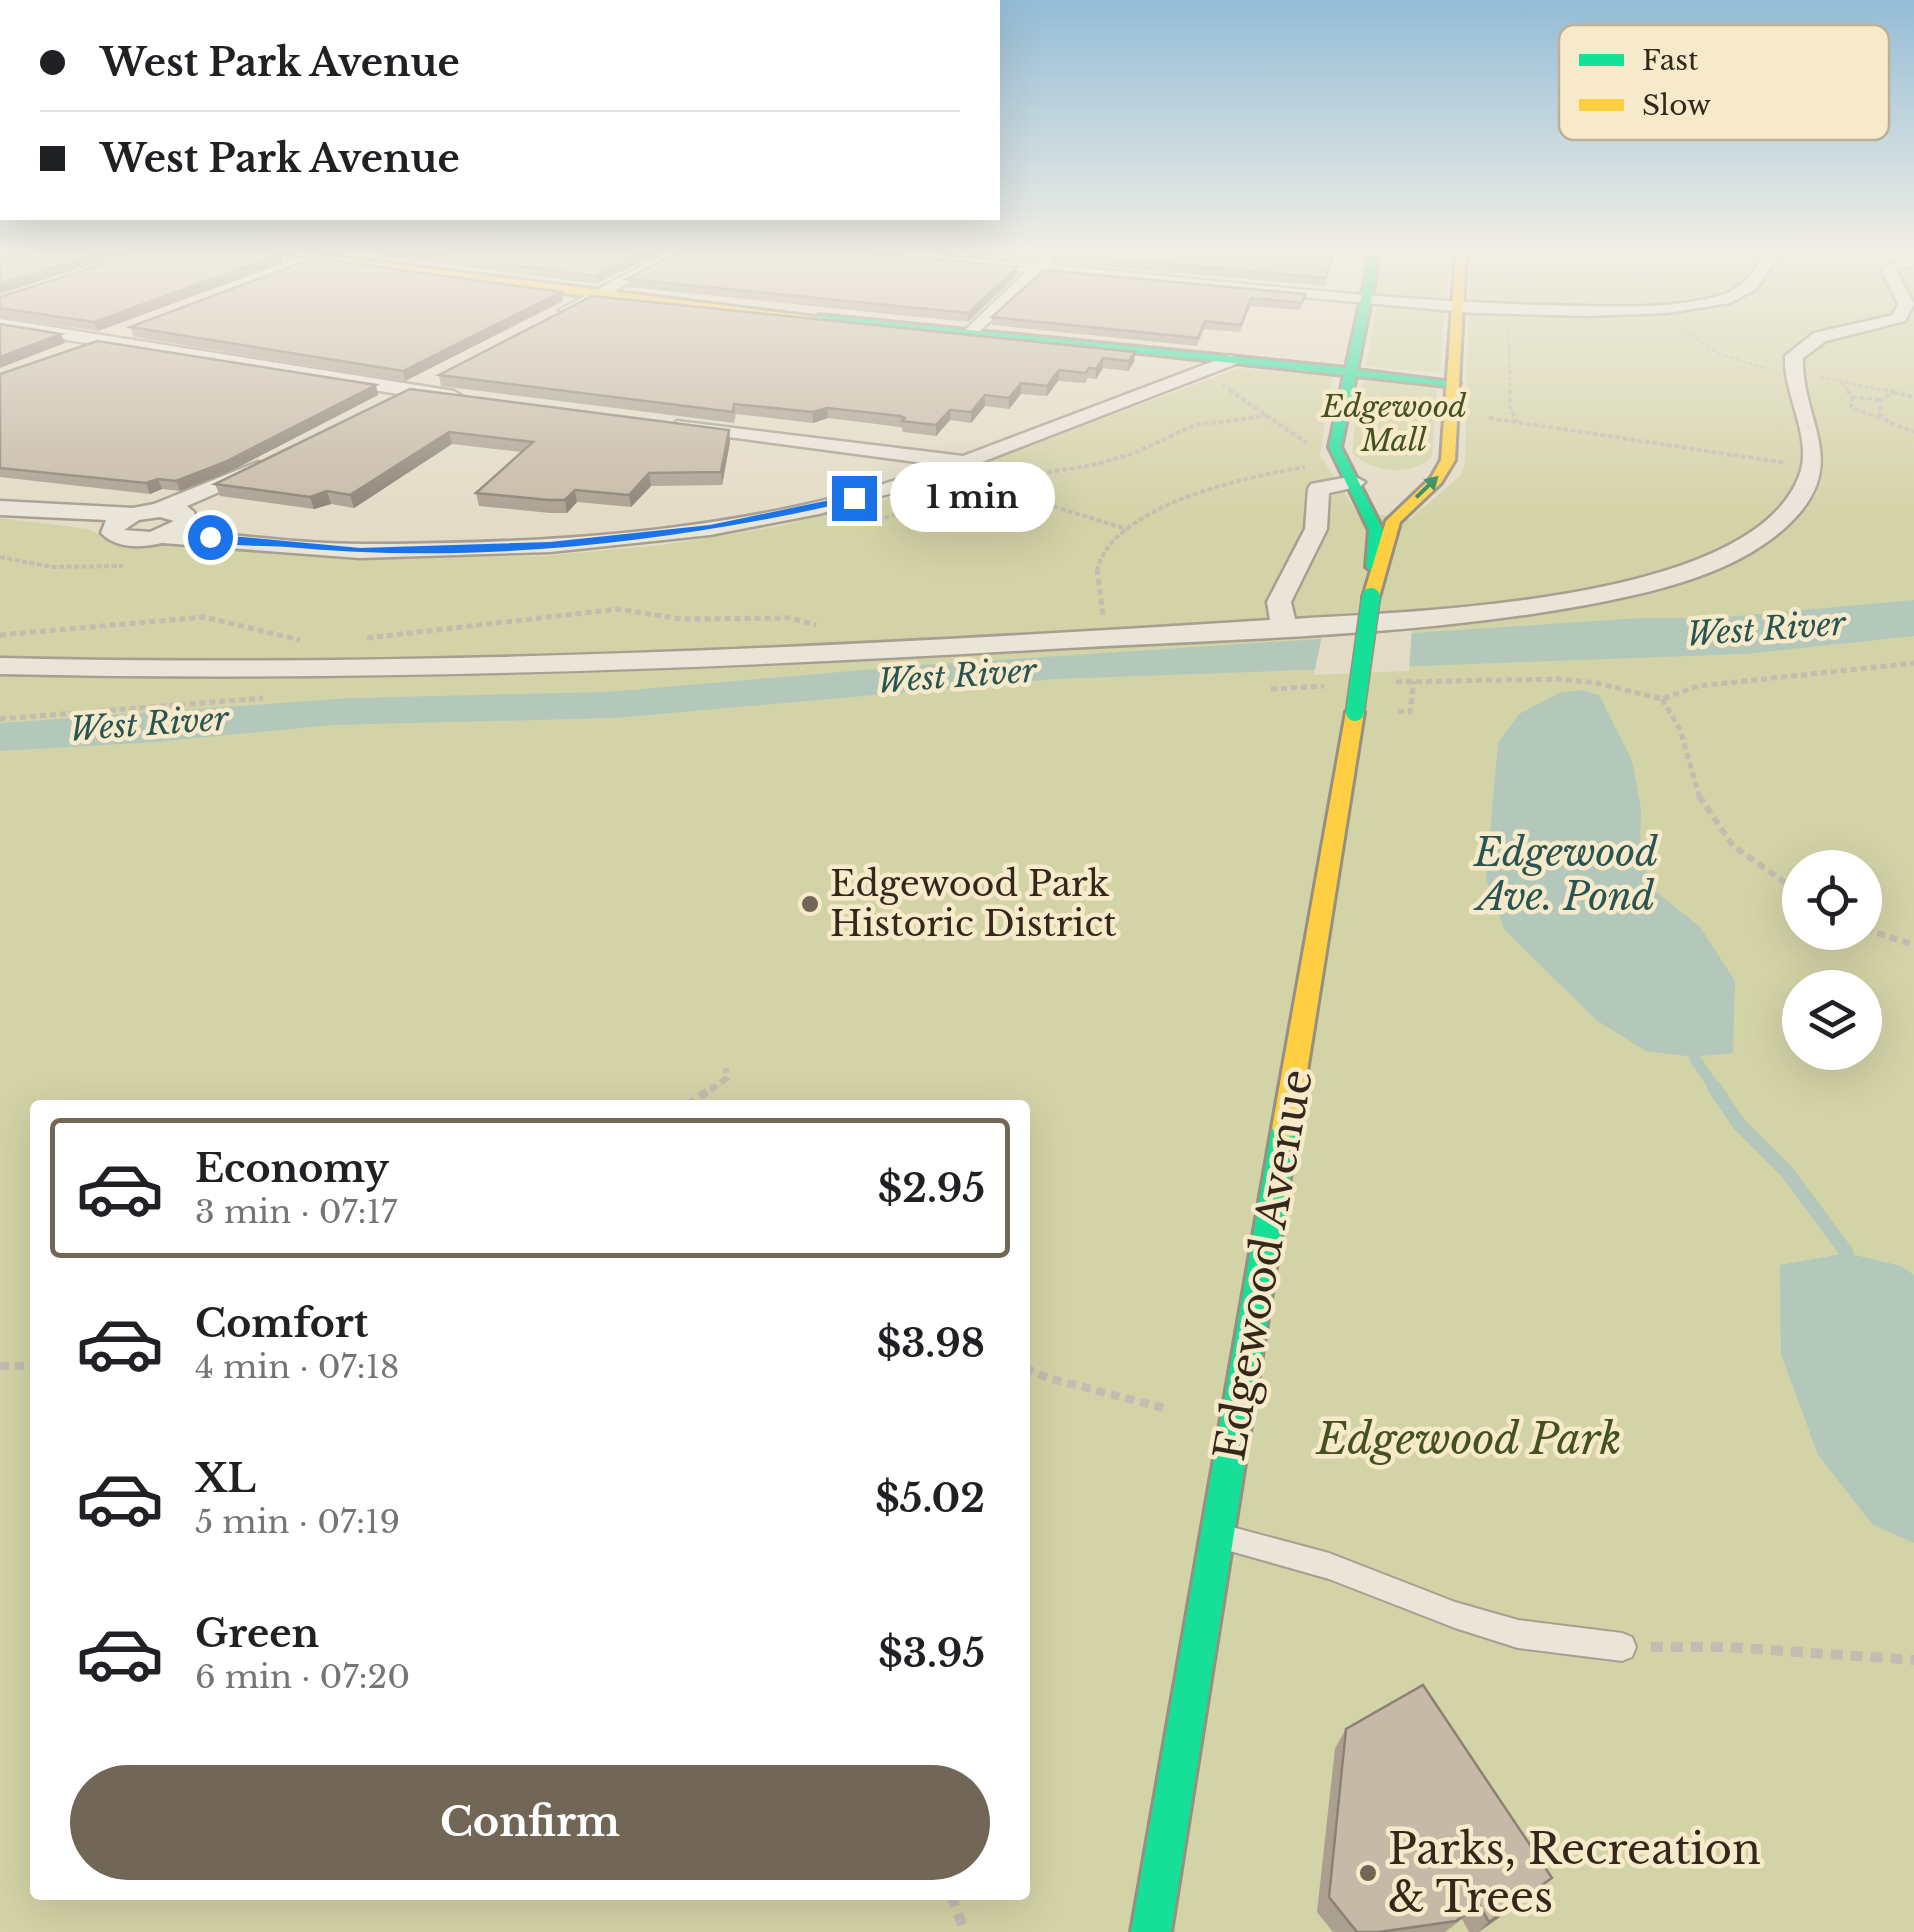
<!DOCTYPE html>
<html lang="en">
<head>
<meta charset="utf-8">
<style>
  :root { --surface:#fff; --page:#f2f2f2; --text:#202124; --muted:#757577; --line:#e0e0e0; --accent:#726656 }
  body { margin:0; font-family:"Libre Baskerville",serif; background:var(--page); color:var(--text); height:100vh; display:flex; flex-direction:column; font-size:38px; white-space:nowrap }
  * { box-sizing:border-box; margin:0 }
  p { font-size:32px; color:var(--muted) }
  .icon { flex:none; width:55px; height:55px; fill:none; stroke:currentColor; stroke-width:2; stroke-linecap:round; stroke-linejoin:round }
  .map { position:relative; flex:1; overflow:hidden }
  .panel { position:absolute; left:30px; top:1100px; width:1000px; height:800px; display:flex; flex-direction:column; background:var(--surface); border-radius:10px; box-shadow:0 10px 40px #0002 }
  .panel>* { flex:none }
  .banner { position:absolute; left:0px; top:0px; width:1000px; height:220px; box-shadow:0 10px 40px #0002; display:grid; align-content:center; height:220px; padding:0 40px; background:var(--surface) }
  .fabs { position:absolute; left:1782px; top:850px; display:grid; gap:20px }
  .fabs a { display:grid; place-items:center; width:100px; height:100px; border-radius:50%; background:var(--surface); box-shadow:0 10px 40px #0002; font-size:50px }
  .end { position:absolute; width:45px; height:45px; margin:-22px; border:12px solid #1a73e8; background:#fff; box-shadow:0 0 0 5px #fff }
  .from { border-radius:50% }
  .bubble { position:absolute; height:70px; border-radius:35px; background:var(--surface); box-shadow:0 10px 40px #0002; font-size:32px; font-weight:700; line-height:70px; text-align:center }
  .banner b { display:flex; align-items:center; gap:35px; height:95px; font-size:38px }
  .banner b+b { border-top:2px solid var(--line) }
  .banner i { width:25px; height:25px; background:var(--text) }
  ul { padding:18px 0 0; list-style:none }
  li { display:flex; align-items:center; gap:30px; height:140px; margin:0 20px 15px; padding:0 20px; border:5px solid transparent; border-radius:10px }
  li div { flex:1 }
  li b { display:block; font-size:38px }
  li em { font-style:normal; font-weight:700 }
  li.active { border-color:var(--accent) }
  li>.icon { width:90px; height:90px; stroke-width:1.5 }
  .action { display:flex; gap:20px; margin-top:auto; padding:20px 40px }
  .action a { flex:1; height:115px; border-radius:60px; background:var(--accent); color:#fff; font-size:40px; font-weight:700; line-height:115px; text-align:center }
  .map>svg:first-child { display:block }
  .green { fill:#d2d3a7; fill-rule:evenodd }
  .water { fill:#b3c8bb }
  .pier { fill:#e3dbc6 }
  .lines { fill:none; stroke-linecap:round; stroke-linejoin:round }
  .stream-far1 { stroke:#b3c8bb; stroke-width:11 }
  .stream { stroke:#b3c8bb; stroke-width:14 }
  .lane-casing { stroke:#a79f90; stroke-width:4 }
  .street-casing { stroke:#a79f90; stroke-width:5 }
  .fast-casing { stroke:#978f80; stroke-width:6 }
  .slow-casing { stroke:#978f80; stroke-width:6 }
  .path-far5 { stroke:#c3bcb0; stroke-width:2.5; stroke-dasharray:4 2.5; stroke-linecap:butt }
  .path-far4 { stroke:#c3bcb0; stroke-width:4; stroke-dasharray:5 2.5; stroke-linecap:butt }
  .path-far3 { stroke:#c3bcb0; stroke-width:5; stroke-dasharray:6 4; stroke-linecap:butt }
  .path-far2 { stroke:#c3bcb0; stroke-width:6; stroke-dasharray:8 5; stroke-linecap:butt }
  .path-far1 { stroke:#c3bcb0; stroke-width:8; stroke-dasharray:9 6; stroke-linecap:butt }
  .path { stroke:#c3bcb0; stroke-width:10; stroke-dasharray:12 8; stroke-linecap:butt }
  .lane { fill:#eae5d9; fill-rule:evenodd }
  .street { fill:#eae5d9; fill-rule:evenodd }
  .fast { fill:#16e098; fill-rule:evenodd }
  .slow { fill:#ffcf43; fill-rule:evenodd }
  .fast-bridge-casing { stroke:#978f80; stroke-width:21; stroke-linecap:butt }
  .fast-bridge { stroke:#16e098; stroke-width:18 }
  .wall { fill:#ab9f90 }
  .shaded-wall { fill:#8b8275 }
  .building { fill:#c7b9a7; stroke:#8b8275; stroke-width:2.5 }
  .oneway { fill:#268459 }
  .route { fill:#1a73e8 }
  .poi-dot { fill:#726656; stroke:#f7eaca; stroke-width:4 }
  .labels { text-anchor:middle; stroke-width:9; stroke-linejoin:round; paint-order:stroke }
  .far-park-label { font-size:30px; font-style:italic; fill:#44521f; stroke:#f7eaca }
  .far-water-label { font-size:32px; font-style:italic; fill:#285553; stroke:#f7eaca }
  .poi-label { font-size:35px; fill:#35271a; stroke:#f7eaca; text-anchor:start }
  .water-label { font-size:38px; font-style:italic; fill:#285553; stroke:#f7eaca }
  .near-street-label { font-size:42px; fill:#35271a; stroke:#f7eaca }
  .near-park-label { font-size:42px; font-style:italic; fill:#44521f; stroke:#f7eaca }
  .near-poi-label { font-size:42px; fill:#35271a; stroke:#f7eaca; text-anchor:start }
  .key { fill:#f7eaca; stroke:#bdb095; stroke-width:2.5 }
  .key-label { font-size:28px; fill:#35271a }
</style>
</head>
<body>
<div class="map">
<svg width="1914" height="1932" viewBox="0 0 1914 1932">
  <rect width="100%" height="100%" fill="#e3dbc6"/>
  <path class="green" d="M 1387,251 L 1448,251 L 1446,301 L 1377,295 Z
    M 1470,251 L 1914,251 L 1914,1932 L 0,1932 L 0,518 L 88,529 L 116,543 L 171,540 L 377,558 L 544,556 L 662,545 L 776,527 L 879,502 L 1239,368 L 1332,377 L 1320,455 L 1357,512 L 1410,519 L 1460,476 L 1465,463 ZM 1800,868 L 1865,868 L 1865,932 L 1800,932 ZM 1800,988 L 1865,988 L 1865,1052 L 1800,1052 ZM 35,1105 L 1025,1105 L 1025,1895 L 35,1895 Z
    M 1377,303 L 1444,308 L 1440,373 L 1366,366 Z
    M 1366,380 L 1437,389 L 1432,456 C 1414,478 1371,472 1352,453 L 1359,390 Z"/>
  <path class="water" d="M 1914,600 L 1914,636 L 1745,654 L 1056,679 L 615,718 L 332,725 L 156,742 L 0,751 L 0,723 L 351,698 L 607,692 L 921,665 L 1641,618 L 1715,618 Z
    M 1582,690 L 1599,695 L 1632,760 L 1641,809 L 1640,857 L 1656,892 L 1700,927 L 1735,981 L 1733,1053 L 1694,1057 L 1646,1051 L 1596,1020 L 1504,929 L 1486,879 L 1498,743 L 1519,714 L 1559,693 Z
    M 1847,1253 L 1901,1266 L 1914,1275 L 1914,1543 L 1873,1525 L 1818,1455 L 1781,1354 L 1780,1265 Z"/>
  <path class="pier" d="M 1412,628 L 1409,671 L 1314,675 L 1322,635 Z"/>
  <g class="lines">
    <path class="stream-far1" d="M 1694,1057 L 1716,1090"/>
    <path class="stream" d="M 1714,1087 L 1739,1124 L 1787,1172 L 1847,1253"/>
    <g class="lane-casing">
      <path id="lane" d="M 1232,1527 L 1329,1553 L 1455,1602 L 1518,1620 L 1622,1633 L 1632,1637 L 1636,1647 L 1632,1657 L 1622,1661 L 1518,1648 L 1455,1628 L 1329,1579 L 1223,1549 L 1219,1540 L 1223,1531 Z"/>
    </g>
    <g class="street-casing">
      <path id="street" d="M 670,251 L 689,251 L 573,313 L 559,310 Z
        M 838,251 L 895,251 L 1035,264 L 1048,255 L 1055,259 L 1050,265 C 1214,280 1379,301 1544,305 C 1599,306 1664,311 1719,296 C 1743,289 1754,271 1768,251 L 1782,251 L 1756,289 L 1730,303 L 1667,313 L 1588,316 L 1475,313 L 1042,273 L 972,338 L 966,337 L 966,329 L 1026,272 L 845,255 Z
        M 1914,254 L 1914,264 L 1897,272 L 1914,304 L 1905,321 L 1826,341 L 1803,358 C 1801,419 1849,461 1795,518 C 1745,572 1656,592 1586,605 C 1413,637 1225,639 1049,649 C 699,670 350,682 0,674 L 0,658 C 424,668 847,647 1270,620 L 1267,602 L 1305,529 L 1308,489 L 1311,484 L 1354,476 L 1365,482 L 1361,486 L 1329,493 L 1327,529 L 1291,602 L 1295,619 C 1412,611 1751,604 1799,476 C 1814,439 1783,395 1785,356 L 1814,333 L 1893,315 L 1898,304 L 1881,270 Z
        M 0,319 L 454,391 L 463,397 L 454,403 L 0,329 Z
        M 1230,355 L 1239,360 L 1236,364 L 930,482 L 819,514 L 710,535 L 550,552 L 360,558 L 162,543 C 141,548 117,549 101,533 L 106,520 L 0,515 L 0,501 L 133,508 L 154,504 L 258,462 L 268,468 L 265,472 L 187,506 L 194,512 L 197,523 L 189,531 C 247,536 305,544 363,544 C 551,544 762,532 939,465 L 684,431 L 674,425 L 677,421 L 963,456 ZM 160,517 L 174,521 L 150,532 L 124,530 L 139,520 Z"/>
    </g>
    <g class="fast-casing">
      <path id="fast" d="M 1371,251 L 1381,251 L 1357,370 L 1460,383 L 1454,387 L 1356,376 L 1341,447 L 1383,530 L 1382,567 L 1374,572 L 1366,567 L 1369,530 L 1329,447 L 1344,375 L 814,318 L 819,315 L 1346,368 Z
        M 1285,1118 L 1294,1121 L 1298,1128 L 1171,1932 L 1131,1932 L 1272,1128 L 1276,1121 Z"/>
    </g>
    <g class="slow-casing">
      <path id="slow" d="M 265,251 L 292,251 L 824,318 L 819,321 L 597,298 Z
        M 1456,251 L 1466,251 L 1455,460 L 1441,483 L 1400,522 L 1379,597 L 1365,600 L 1363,597 L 1386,521 L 1431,478 L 1441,460 Z
        M 1355,707 L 1364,712 L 1298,1128 L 1294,1135 L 1285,1138 L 1276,1135 L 1272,1128 L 1346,712 Z"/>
    </g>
    <path class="path-far5" d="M 1505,251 L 1507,289
      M 1597,251 L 1651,257 L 1700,251
      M 1629,257 L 1631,263 L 1647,273 L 1638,285 L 1640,292
      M 1686,330 L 1717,353 L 1768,369
      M 1509,331 L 1510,392
      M 1820,377 L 1892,392
      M 1841,382 L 1849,392
      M 1222,385 L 1233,392"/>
    <path class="path-far4" d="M 1229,390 L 1307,443
      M 1510,390 L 1510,407 L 1517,422
      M 1847,390 L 1852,397 L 1851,407 L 1882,419
      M 1883,390 L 1893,392 L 1881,400 L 1880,414 L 1888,422 L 1914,432
      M 1893,392 L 1914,397
      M 1852,397 L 1880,400
      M 1489,418 L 1786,463
      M 988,482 L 1093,465 L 1134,453 L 1195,425 L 1267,416
      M 982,484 L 1126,529
      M 870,522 L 911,510
      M 0,557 L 53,567 L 123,566
      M 1097,571 C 1111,505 1249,476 1305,467"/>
    <path class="path-far3" d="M 1097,569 L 1103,615
      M 0,635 L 204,617 L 300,640
      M 367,638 L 618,609 L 681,619 L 790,618 L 816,625
      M 1396,682 L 1559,679 L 1597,683 L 1662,699 L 1698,686 L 1914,663
      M 1271,689 L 1324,686
      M 1662,699 L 1680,729 L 1700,799
      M 1398,711 L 1410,712 L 1414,681
      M 0,719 L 263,698"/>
    <path class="path-far2" d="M 1699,796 L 1733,846 L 1800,893
      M 1865,929 L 1914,945
      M 710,1090 L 727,1078 L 726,1068"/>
    <path class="path-far1" d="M 687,1105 L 714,1087
      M 0,1366 L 35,1366
      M 1025,1368 L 1048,1378 L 1164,1408"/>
    <path class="path" d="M 1651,1647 L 1726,1647 L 1914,1660
      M 951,1895 L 965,1932"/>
    <use href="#lane" class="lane"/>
    <use href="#street" class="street"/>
    <use href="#fast" class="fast"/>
    <use href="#slow" class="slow"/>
    <g class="fast-bridge-casing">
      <path id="fast-bridge" d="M 1355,712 L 1371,597"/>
    </g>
    <use href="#fast-bridge" class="fast-bridge"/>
  </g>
  <path class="wall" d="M 0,251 L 271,251 L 280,254 L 283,263 L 98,331 L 0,317 L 0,297 L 125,257 L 121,255 Z
    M 348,251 L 661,251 L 596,284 Z
    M 937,251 L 1335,251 L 1325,286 L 1057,262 L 1057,256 L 1050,252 L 1034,260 Z
    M 1044,270 L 1304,301 L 1300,310 L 1250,306 L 1240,332 L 1204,329 L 1197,346 L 992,325 L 992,317 Z
    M 1017,275 L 968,322 L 628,287 L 627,279 Z
    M 561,292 L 563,301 L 405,381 L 134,337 L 130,327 Z
    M 1135,352 L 1134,362 L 1128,371 L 1103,368 L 1096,379 L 1088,378 L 1085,383 L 1058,381 L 1047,396 L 1021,394 L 1009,409 L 985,406 L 971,423 L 950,420 L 936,436 L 903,432 L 902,428 L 900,427 L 828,418 L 813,423 L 736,414 L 734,423 L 441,386 L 439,375 Z
    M 0,374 L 378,395 L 229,472 L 180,491 L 162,489 L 150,494 L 0,477 Z
    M 410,389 L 729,430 L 730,442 L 722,485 L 651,486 L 631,507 L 577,502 L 567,513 L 550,513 L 479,506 L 476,493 L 522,452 L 452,444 L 354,508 L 331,504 L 314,509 L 220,496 L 215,484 Z
    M 1346,1729 L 1552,1878 L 1533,1894 L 1479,1932 L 1469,1932 L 1462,1919 L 1445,1932 L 1333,1932 L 1317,1912 L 1335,1748 Z"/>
  <path class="shaded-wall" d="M 105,251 L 119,251 L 121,255 L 0,294 L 0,284 Z
    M 644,251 L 661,251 L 596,284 L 595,276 Z
    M 1036,251 L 1050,251 L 1034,260 L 1034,252 Z
    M 280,254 L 283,263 L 98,331 L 94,322 Z
    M 1018,267 L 1017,275 L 968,322 L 968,313 Z
    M 561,292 L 563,301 L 405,381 L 403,371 Z
    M 61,334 L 65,343 L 0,368 L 0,357 Z
    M 1135,352 L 1134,362 L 1128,371 L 1129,361 Z
    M 1103,358 L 1103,368 L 1096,379 L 1096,369 Z
    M 1059,370 L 1058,381 L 1047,396 L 1047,386 Z
    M 1021,383 L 1021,394 L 1009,409 L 1009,398 Z
    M 376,385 L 378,395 L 229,472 L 180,491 L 176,481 Z
    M 985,395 L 985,406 L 971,423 L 971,412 Z
    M 827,408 L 828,418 L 813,423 L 812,412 Z
    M 950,410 L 950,420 L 936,436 L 936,425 Z
    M 729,430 L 730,442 L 722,485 L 721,472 Z
    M 449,432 L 452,444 L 354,508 L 350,495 Z
    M 649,473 L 651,486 L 631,507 L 629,495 Z
    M 158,479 L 162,489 L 150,494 L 146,483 Z
    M 575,490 L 577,502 L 567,513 L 565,500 Z
    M 327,491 L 331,504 L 314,509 L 310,497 Z
    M 1552,1878 L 1533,1894 L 1478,1932 L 1489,1922 Z"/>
  <path class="building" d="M 0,251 L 105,251 L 0,284 Z
    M 129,251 L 271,251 L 280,254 L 94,322 L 0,308 L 0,297 L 127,256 Z
    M 407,251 L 644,251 L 595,276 Z
    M 680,251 L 851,251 L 1018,267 L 968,313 L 627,279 Z
    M 1058,251 L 1334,251 L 1326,278 L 1058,254 Z
    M 314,258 L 561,292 L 403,371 L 130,327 Z
    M 1044,270 L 1305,294 L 1302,303 L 1251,298 L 1241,325 L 1205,321 L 1198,338 L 992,317 Z
    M 592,296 L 1135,352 L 1129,361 L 1103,358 L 1096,369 L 1089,368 L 1086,373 L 1059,370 L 1047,386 L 1021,383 L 1009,398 L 985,395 L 971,412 L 950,410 L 936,425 L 902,421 L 905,418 L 900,416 L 827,408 L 812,412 L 734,404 L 733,412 L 439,375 Z
    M 0,324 L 61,334 L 0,357 Z
    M 97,341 L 376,385 L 225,462 L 176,481 L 158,479 L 146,483 L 0,468 L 0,374 Z
    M 410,389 L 729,430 L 721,472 L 649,473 L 629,495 L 575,490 L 565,500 L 548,500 L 476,493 L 533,442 L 449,432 L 350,495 L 327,491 L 310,497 L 215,484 Z
    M 1423,1685 L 1552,1878 L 1489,1922 L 1479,1904 L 1456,1921 L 1379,1932 L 1357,1932 L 1329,1897 L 1346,1729 Z"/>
  <defs><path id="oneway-solid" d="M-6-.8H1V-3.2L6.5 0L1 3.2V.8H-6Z" transform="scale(2.5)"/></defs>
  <use class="oneway" href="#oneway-solid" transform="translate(1427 487) rotate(-44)"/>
  <linearGradient id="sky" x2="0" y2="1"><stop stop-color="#93bcd6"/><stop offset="0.48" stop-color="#f2efe5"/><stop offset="1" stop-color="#f2efe5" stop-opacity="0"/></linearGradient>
  <rect width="1914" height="522" fill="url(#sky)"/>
  <path class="route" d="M 854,495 L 857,500 C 671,543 477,565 287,547 C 262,545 225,548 204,537 L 210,534 L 360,548 L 550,542 L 710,525 Z"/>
  <g class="poi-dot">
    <circle cx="810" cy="904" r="10"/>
    <circle cx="1368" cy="1873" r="10"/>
  </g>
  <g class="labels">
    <g class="far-park-label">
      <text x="1394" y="417">Edgewood<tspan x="1394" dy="34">Mall</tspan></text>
    </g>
    <g class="far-water-label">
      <text transform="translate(1766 629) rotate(-4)" y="11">West River</text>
      <text transform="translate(957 676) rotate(-4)" y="11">West River</text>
      <text transform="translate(149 724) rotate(-4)" y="11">West River</text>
    </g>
    <g class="poi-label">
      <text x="830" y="896">Edgewood Park<tspan x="830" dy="40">Historic District</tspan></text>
    </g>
    <g class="water-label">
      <text x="1566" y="866">Edgewood<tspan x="1566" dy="44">Ave. Pond</tspan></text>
    </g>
    <g class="near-street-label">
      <text transform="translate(1263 1265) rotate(-80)" y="15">Edgewood Avenue</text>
    </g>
    <g class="near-park-label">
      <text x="1469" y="1454">Edgewood Park</text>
    </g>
    <g class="near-poi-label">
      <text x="1388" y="1864">Parks, Recreation<tspan x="1388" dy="48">&amp; Trees</tspan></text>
    </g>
  </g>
  <rect x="1559" y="25" width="330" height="115" rx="15" class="key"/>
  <rect x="1579" y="54" width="45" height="12" fill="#16e098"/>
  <rect x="1579" y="99" width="45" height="12" fill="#ffcf43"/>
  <g class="key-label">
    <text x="1642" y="70">Fast</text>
    <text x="1642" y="115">Slow</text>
  </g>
</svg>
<div class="fabs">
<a><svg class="icon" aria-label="locate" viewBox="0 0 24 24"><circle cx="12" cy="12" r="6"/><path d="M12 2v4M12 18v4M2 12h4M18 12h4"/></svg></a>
<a><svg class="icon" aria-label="layers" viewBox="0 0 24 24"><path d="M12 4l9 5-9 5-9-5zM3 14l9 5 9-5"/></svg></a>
</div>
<i class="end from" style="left:210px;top:537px"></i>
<i class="end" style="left:854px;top:498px"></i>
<div class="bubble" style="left:890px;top:462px;width:165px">1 min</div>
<div class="banner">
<b><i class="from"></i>West Park Avenue</b>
<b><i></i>West Park Avenue</b>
</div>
<section class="panel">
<ul>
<li class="active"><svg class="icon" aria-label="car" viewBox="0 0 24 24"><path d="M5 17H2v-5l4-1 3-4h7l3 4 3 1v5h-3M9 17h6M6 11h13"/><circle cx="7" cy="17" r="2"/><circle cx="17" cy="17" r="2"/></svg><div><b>Economy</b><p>3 min · 07:17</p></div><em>$2.95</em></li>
<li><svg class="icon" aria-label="car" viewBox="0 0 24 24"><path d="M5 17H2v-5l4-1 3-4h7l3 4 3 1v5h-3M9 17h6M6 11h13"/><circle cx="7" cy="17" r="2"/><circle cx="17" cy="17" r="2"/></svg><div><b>Comfort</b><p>4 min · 07:18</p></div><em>$3.98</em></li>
<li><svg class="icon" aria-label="car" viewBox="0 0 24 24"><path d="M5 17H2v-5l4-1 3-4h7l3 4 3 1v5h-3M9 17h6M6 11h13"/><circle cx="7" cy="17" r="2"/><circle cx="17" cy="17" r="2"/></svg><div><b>XL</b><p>5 min · 07:19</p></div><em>$5.02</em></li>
<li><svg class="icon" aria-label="car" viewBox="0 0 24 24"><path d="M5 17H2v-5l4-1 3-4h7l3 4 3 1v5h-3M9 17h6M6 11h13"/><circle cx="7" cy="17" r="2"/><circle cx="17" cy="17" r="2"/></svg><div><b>Green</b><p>6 min · 07:20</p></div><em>$3.95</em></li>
</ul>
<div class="action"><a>Confirm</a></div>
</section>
</div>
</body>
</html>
